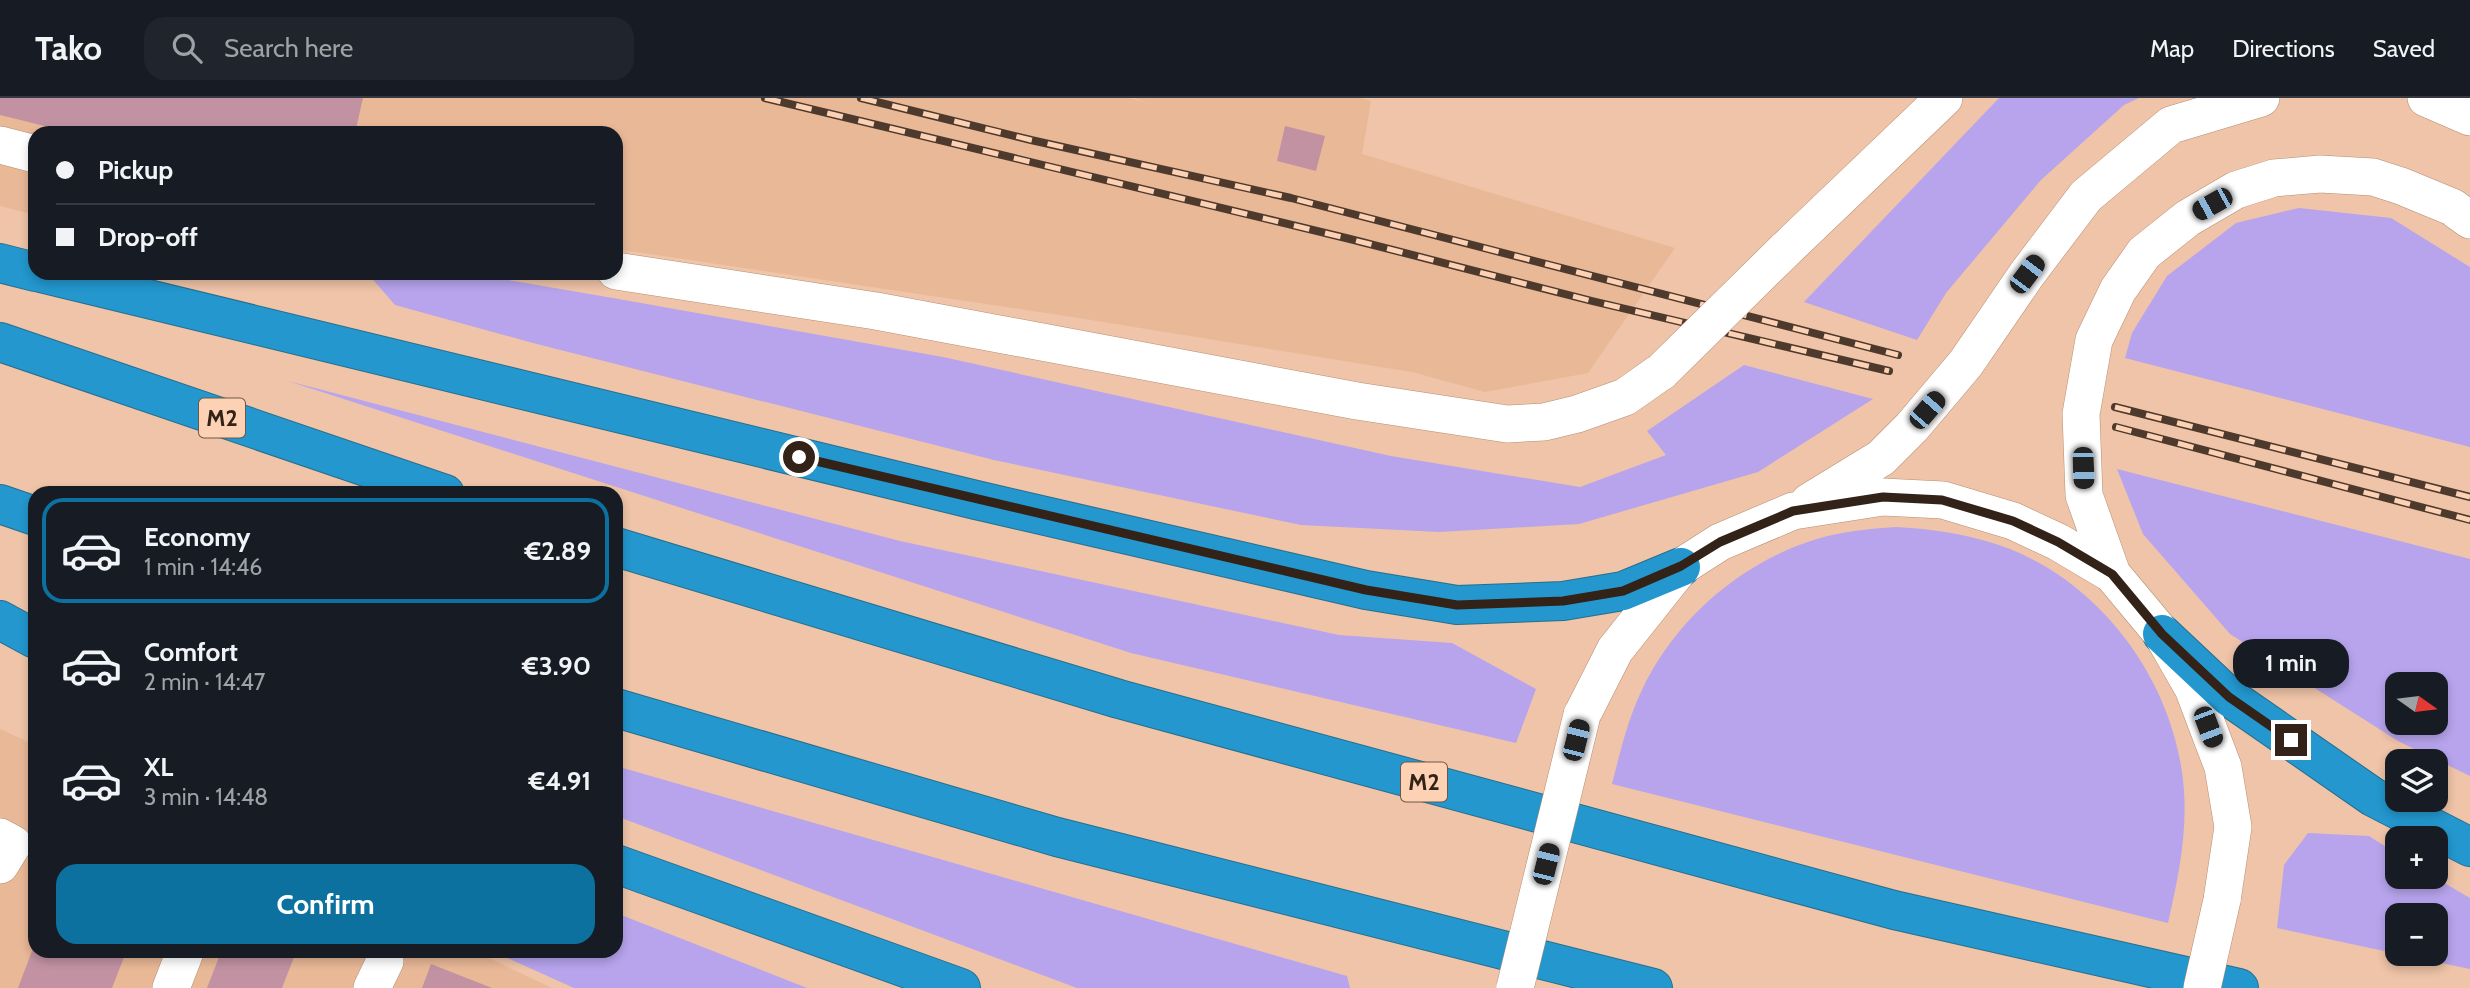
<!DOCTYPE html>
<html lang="en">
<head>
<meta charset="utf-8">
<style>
  :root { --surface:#171b24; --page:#20242c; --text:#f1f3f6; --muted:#9ea1a6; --line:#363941; --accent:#0c719e }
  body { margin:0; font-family:Cabin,sans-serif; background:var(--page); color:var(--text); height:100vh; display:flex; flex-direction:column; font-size:26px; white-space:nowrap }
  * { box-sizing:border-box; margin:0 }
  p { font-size:23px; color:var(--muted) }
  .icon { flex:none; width:38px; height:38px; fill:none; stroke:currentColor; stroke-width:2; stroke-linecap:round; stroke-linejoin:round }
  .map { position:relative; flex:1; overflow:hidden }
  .details { position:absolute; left:28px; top:388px; width:595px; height:472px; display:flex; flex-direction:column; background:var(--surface); border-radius:21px; box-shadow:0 4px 10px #0003 }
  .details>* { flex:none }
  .hud { position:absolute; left:28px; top:28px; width:595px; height:154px; border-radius:21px; box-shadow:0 4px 10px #0003; display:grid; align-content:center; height:154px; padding:0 28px; background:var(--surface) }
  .needle { width:46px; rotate:104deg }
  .controls { position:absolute; left:2385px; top:574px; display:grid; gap:14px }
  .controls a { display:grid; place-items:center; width:63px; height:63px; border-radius:14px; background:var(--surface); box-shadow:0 4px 10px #0003; font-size:35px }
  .end { position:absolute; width:32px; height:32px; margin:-16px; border:9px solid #322217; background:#fff; box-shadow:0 0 0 4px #fff }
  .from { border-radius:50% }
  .bubble { position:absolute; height:49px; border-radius:21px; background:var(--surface); box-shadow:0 4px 10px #0003; font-size:23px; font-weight:700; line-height:49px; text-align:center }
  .car { position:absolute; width:21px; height:42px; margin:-21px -10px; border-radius:9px; box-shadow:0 0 5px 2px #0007; background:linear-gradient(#222 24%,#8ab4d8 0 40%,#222 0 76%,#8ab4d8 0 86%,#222 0) }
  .hud b { display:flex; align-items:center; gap:24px; height:66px; font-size:26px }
  .hud b+b { border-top:2px solid var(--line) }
  .hud i { width:18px; height:18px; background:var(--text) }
  ul { padding:12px 0 0; list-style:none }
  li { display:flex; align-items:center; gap:21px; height:105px; margin:0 14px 10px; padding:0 14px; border:4px solid transparent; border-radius:21px }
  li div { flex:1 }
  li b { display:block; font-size:26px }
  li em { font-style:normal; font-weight:700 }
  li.on { border-color:var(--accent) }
  li>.icon { width:63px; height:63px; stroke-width:1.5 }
  .primary-button { display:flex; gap:14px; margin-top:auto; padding:14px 28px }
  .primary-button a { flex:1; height:80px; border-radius:21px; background:var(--accent); color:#fff; font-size:28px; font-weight:700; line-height:80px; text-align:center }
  header { display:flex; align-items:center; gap:42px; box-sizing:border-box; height:98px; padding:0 35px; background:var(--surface); border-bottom:2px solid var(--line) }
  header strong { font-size:33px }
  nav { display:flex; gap:38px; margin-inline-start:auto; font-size:24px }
  .search { width:490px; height:63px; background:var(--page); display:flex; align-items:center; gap:18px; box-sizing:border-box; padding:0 24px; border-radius:21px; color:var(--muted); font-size:26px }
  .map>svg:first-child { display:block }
  .built { fill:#e9b897 }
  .green { fill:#b7a4ed; fill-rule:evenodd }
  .building { fill:#c292a3 }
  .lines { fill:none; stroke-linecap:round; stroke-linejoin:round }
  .minor-casing { stroke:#b68e72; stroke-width:38 }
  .highway-casing { stroke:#286e8e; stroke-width:40 }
  .minor { stroke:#fff; stroke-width:37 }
  .highway { stroke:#2397ce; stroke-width:38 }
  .rail-casing { stroke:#4e3a2d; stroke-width:8 }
  .rail { stroke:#fdd1b4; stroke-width:5; stroke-dasharray:16; stroke-linecap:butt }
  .minor-bridge-casing { stroke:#b68e72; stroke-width:38; stroke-linecap:butt }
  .minor-bridge { stroke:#fff; stroke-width:37 }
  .route { stroke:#322217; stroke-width:9 }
  .labels { text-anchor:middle; stroke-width:6; stroke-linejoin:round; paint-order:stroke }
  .shield { fill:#fdd1b4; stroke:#6f5646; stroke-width:2 }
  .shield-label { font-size:23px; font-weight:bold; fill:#322217 }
</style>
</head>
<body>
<header>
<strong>Tako</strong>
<div class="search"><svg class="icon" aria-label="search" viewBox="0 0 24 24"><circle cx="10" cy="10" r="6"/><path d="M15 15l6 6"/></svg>Search here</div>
<nav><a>Map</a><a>Directions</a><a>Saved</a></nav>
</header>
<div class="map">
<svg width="2470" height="890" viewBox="0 0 2470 890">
  <rect width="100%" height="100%" fill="#efc4a8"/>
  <path class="built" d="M 0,0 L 1129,0 L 1148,5 L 1134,0 L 1360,0 L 1371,3 L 1362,56 L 1675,150 L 1588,275 L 1485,294 L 1412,274 L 1066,218 L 616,151 L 616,35 L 35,35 L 35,117 L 0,108 Z
    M 0,631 L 35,647 L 35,854 L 476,854 L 552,890 L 0,890 Z"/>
  <path class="green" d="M 1999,0 L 2139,0 L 2124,7 L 2041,82 L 1946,195 L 1917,242 L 1804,204 Z
    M 2299,110 L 2391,120 L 2470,169 L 2470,349 L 2125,260 L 2132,235 L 2167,178 L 2236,125 Z
    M 374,175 L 467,175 L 613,200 L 943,259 L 1391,358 L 1580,389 L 1666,357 L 1647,333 L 1744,267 L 1873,301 L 1758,374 L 1579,426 L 1439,434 L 1301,427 L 994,362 L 533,245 L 395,207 L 369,177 Z
    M 288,283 L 900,443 L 1339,537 L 1452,545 L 1536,591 L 1516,645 L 1131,555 Z
    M 2117,371 L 2470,461 L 2470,678 L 2398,643 L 2230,536 L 2143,436 ZM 2436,586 L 2436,625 L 2398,625 L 2398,586 Z
    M 1896,429 C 1936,431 1973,437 2010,451 C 2107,490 2177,590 2184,693 C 2187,738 2178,781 2168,825 L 1612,686 C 1620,655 1627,624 1641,594 C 1674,522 1741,464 1817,441 C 1843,433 1870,431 1896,429 Z
    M 616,668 L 1347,878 L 1350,890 L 1077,890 L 616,718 Z
    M 2308,735 L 2369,738 L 2397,756 L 2398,779 L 2434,779 L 2470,800 L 2470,871 L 2398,856 L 2436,856 L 2436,817 L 2398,817 L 2398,856 L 2277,830 L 2284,767 Z
    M 616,815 L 807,890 L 574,890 L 494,854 L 616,854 Z"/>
  <path class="building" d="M 0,0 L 363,0 L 355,35 L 73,35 L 0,17 Z
    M 1285,28 L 1325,38 L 1316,73 L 1277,63 Z
    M 35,845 L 35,854 L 126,854 L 112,890 L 18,890 Z
    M 221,854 L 296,854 L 282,890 L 207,890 Z
    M 431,866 L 492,890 L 422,890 Z"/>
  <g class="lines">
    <g class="minor-casing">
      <path id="minor" d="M 2426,0 L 2470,19
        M 0,47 L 35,56
        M 1785,152 L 1944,0
        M 616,173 L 876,213 L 1357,303 L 1507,326 L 1544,324 L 1577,316 L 1625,299 L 1662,273
        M 1809,404 L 1881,360 L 1912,329 L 1966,265 L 2027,176 L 2086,98 L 2171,27 L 2261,0
        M 2112,476 L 2084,397 L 2081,316 L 2094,242 L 2118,192 L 2144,155 L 2188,120 L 2236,92 L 2274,80 L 2320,76 L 2373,79 L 2401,88 L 2452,109 L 2470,122
        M 1582,617 L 1615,552 L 1681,469 L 1720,444 L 1793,413 L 1883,399 L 1943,402 L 2013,423 L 2058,444 L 2112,476 L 2162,536 L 2193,590 L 2223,669 L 2233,729 L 2222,802
        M 0,739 L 13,746 L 0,767
        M 171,890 L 185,854
        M 372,890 L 385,863"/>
    </g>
    <g class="highway-casing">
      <path id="highway" d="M 0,165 L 35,174
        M 41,175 L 976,402 L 1366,492 L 1457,507 L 1563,503 L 1623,493 L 1681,469
        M 0,244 L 445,396
        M 0,406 L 35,418
        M 616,449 L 1119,601 L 1894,812 L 2239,890
        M 0,522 L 35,541
        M 2162,536 L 2229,599 L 2373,699 L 2470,749
        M 616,610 L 1057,739 L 1653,890
        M 616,766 L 961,890"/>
    </g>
    <use href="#minor" class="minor"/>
    <use href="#highway" class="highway"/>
    <g class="rail-casing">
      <path id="rail" d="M 765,0 L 1350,141 L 1592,203 L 1889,273
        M 861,0 L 1031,42 L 1291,100 L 1898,257
        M 2115,309 L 2470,399
        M 2116,329 L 2470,422"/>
    </g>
    <use href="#rail" class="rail"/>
    <g class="minor-bridge-casing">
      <path id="minor-bridge" d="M 1662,273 L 1785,152
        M 1515,890 L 1582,617
        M 2202,890 L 2222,802"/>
    </g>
    <use href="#minor-bridge" class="minor-bridge"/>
  </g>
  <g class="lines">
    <path class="route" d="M 799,359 L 1366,492 L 1457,507 L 1563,503 L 1623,493 L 1681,468 L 1720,444 L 1793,413 L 1883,399 L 1942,402 L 2013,423 L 2058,444 L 2112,476 L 2162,536 L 2229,599 L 2291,642"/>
  </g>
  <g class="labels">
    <g class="shield">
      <rect x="199" y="300.5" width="46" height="39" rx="5"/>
      <rect x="1401" y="664.5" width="46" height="39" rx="5"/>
    </g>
    <g class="shield-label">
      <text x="222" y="328">M2</text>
      <text x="1424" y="692">M2</text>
    </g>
  </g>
</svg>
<div class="controls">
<a><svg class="needle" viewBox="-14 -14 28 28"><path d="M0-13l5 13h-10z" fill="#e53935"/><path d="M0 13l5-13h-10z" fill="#9ea1a6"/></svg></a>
<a><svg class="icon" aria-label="layers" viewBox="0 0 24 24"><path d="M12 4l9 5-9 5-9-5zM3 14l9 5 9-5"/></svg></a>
<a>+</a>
<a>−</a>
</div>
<i class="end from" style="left:799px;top:359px"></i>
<i class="end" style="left:2291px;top:642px"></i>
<div class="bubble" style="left:2233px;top:541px;width:116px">1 min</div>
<i class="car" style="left:2212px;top:106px;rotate:241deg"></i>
<i class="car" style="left:2027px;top:176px;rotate:37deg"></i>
<i class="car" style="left:1927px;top:312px;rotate:41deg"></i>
<i class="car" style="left:2083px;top:370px;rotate:178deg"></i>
<i class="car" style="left:2208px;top:629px;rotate:159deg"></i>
<i class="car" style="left:1576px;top:642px;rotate:14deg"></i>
<i class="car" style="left:1546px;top:766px;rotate:14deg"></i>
<div class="hud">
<b><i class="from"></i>Pickup</b>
<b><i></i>Drop-off</b>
</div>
<section class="details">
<ul>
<li class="on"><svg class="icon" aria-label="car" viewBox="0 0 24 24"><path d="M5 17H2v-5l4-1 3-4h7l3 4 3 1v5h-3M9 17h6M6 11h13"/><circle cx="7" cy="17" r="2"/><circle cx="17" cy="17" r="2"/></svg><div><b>Economy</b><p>1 min · 14:46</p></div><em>€2.89</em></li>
<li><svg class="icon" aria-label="car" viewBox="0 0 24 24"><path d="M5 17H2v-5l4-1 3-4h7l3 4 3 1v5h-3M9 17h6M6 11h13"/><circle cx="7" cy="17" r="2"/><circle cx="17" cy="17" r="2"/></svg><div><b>Comfort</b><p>2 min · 14:47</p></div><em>€3.90</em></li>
<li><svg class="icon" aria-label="car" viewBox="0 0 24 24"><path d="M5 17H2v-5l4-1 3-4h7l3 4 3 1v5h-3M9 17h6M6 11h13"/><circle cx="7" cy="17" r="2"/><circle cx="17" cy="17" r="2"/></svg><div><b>XL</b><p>3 min · 14:48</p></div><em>€4.91</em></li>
</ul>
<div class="primary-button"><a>Confirm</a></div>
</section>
</div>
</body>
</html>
